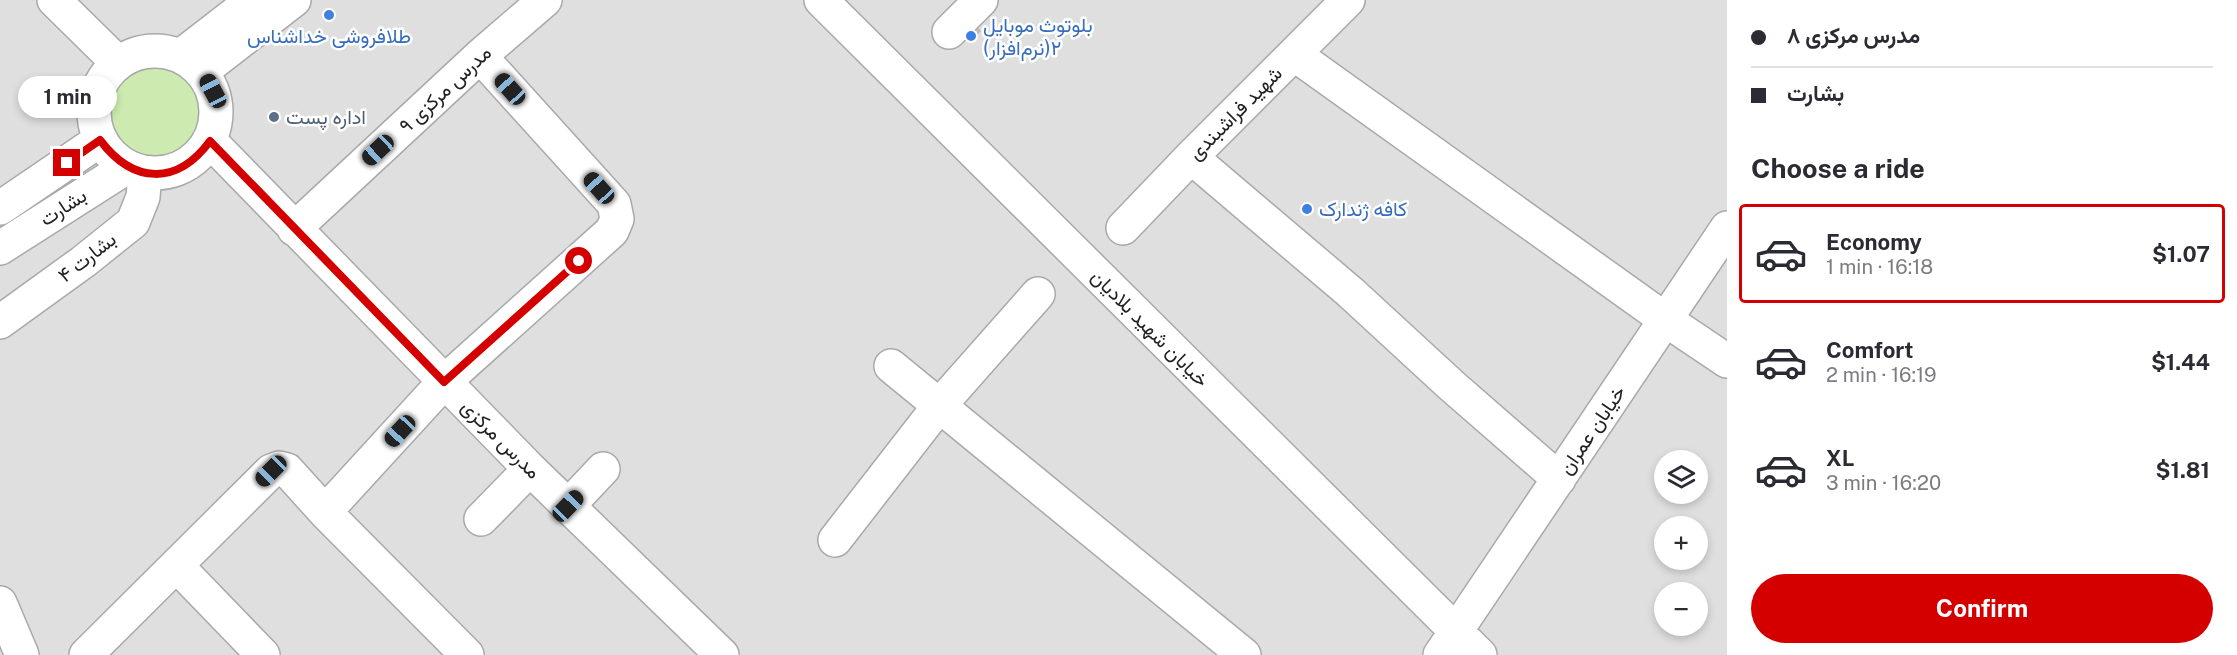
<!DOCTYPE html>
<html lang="en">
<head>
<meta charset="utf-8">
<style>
  :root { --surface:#fff; --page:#f7f7f7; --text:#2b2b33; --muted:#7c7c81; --line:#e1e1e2; --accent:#d40000 }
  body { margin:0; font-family:"Public Sans",Vazirmatn,sans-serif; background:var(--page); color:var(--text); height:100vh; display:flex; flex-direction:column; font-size:22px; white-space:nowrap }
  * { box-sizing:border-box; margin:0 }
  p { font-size:20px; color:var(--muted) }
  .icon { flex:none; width:33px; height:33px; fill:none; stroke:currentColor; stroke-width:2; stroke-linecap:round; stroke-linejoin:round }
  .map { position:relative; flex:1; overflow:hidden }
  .sheet { display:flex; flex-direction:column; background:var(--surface); width:510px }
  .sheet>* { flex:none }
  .guide { display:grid; align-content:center; height:132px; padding:0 24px; background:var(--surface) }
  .fabs { position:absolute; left:1654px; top:450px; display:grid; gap:12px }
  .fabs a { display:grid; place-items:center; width:54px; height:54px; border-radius:50%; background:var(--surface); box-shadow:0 3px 9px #0003; font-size:30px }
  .end { position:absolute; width:27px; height:27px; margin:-14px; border:8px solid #d40000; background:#fff; box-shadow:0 0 0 3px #fff }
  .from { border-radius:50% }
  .bubble { position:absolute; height:42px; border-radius:21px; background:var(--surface); box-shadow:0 3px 9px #0003; font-size:20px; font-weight:700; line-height:42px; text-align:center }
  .car { position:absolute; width:18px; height:36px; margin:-18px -9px; border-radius:8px; box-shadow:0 0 4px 2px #0007; background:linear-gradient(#222 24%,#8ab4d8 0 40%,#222 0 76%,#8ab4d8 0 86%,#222 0) }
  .guide b { display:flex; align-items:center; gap:21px; height:57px; font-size:22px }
  .guide b+b { border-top:2px solid var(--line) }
  .guide i { width:15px; height:15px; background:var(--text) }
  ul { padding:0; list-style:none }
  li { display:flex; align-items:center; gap:18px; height:99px; margin:0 12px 9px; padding:0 12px; border:3px solid transparent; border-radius:6px }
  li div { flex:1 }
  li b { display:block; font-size:22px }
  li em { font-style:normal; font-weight:700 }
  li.current { border-color:var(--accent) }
  li>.icon { width:54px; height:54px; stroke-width:1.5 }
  h2 { padding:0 24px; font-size:27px; line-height:72px }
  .cta { display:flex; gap:12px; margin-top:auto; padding:12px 24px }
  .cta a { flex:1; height:69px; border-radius:36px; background:var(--accent); color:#fff; font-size:24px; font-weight:700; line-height:69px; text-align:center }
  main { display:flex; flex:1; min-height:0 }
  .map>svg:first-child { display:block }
  .residential { fill:#e0dfdf; fill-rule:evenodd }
  .grass { fill:#cdebb0 }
  .building { fill:#c7bfb8; stroke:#c4b6ab; stroke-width:1.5 }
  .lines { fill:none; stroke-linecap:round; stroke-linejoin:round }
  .minor-casing { stroke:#a9a9a9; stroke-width:36 }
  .minor { stroke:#fff; stroke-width:33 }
  .route { stroke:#d40000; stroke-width:8 }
  .shop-dot { fill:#3f7fe0; stroke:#fff; stroke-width:2 }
  .service-dot { fill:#5c6f8a; stroke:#fff; stroke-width:2 }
  .labels { text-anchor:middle; stroke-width:5; stroke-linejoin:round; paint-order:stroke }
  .shop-label { font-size:20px; fill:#366cbe; stroke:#fff; text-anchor:start }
  .street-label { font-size:20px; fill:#222; stroke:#fff }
  .service-label { font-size:20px; fill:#4e5e75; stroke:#fff; text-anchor:start }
</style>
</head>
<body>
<main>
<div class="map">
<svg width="1727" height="655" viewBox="0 0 1727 655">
  <rect width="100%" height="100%" fill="#f2efe9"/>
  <path class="residential" d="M 0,0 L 1727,0 L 1727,655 L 0,655 ZM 1665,460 L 1698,460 L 1698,494 L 1665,494 ZM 1665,526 L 1698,526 L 1698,560 L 1665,560 ZM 1665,592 L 1698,592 L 1698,626 L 1665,626 Z"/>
  <path class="grass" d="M106 113a47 47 0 1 1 94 0a47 47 0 1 1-94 0Z"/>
  <path class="building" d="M 973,23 L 980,31 L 971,41 L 962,30 Z"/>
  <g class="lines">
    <g class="minor-casing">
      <path id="minor" d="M 54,0 L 118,63
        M 821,0 L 1480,655
        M 949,32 L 981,0
        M94 112a61 61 0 1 1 122 0a61 61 0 1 1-122 0Z
        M 1294,54 L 1666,320 L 1727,361
        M 182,55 L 253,0
        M 201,72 L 294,0
        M 210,141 L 530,469 L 722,655
        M 1191,157 L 1350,292 L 1451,385 L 1559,479
        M 0,208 L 100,140
        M 1123,228 L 1191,157 L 1348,0
        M 294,229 L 480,56 L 545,0
        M 0,248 L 127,167
        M 0,322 L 83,262 L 133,222 L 143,197 L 145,173
        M 891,366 L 1244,655
        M 568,506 L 603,469
        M 325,512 L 444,382 L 612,231 L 617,219 L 614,204 L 480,56
        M 481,519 L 530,469
        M 835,540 L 939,406 L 1038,294
        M 177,566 L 263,655
        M 0,603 L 22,655
        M 86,655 L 271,471 L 279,468 L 287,470 L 325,512 L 467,655
        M 1440,655 L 1727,228"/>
    </g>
    <use href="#minor" class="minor"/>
  </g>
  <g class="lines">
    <path class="route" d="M 67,163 L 100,140 C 133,184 177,186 210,141 L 444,382 L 579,261"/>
  </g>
  <g class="shop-dot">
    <circle cx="329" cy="15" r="6"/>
    <circle cx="971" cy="36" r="6"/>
    <circle cx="1307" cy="209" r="6"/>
  </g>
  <circle class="service-dot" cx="274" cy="117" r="6"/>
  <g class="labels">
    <g class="shop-label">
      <text x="983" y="32">بلوتوث موبایل<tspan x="983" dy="23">(نرم‌افزار)۲</tspan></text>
      <text x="329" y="43" text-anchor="middle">طلافروشی خداشناس</text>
      <text x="1319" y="216">کافه ژندارک</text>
    </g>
    <g class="street-label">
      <text transform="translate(445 89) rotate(-43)" y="7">مدرس مرکزی ۹</text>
      <text transform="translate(1235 113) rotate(-45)" y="7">شهید فراشبندی</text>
      <text transform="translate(63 207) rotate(-33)" y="7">بشارت</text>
      <text transform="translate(87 257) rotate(-38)" y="7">بشارت ۴</text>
      <text transform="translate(1150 328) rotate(45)" y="7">خیابان شهید بلادیان</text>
      <text transform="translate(1592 430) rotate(-56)" y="7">خیابان عمران</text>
      <text transform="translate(501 439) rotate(45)" y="7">مدرس مرکزی</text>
    </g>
    <g class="service-label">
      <text x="286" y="124">اداره پست</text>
    </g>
  </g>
</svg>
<div class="fabs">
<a><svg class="icon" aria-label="layers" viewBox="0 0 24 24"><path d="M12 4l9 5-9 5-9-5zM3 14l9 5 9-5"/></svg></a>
<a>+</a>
<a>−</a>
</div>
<i class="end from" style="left:579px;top:261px"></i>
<i class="end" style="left:67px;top:163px"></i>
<div class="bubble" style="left:18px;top:76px;width:99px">1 min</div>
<i class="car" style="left:510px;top:89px;rotate:318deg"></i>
<i class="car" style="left:213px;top:91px;rotate:332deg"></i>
<i class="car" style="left:378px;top:150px;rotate:227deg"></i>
<i class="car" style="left:599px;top:188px;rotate:318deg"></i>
<i class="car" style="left:400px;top:431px;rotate:223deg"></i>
<i class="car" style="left:271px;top:471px;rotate:225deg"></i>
<i class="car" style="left:568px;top:506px;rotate:44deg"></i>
</div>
<section class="sheet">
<div class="guide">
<b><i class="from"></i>مدرس مرکزی ۸</b>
<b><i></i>بشارت</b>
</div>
<h2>Choose a ride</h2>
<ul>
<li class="current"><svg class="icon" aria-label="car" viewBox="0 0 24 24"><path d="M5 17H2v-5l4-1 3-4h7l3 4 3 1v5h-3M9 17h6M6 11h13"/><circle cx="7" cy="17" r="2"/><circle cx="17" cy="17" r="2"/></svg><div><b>Economy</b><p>1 min · 16:18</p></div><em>$1.07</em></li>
<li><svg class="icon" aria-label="car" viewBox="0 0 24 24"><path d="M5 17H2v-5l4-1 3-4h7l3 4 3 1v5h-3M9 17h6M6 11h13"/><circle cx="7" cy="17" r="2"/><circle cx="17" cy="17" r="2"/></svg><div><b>Comfort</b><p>2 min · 16:19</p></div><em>$1.44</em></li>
<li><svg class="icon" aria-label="car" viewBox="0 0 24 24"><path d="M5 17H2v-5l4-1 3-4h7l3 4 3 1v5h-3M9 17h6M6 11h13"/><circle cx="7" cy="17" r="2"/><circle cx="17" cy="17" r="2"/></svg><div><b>XL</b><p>3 min · 16:20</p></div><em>$1.81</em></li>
</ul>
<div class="cta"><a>Confirm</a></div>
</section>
</main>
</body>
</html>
